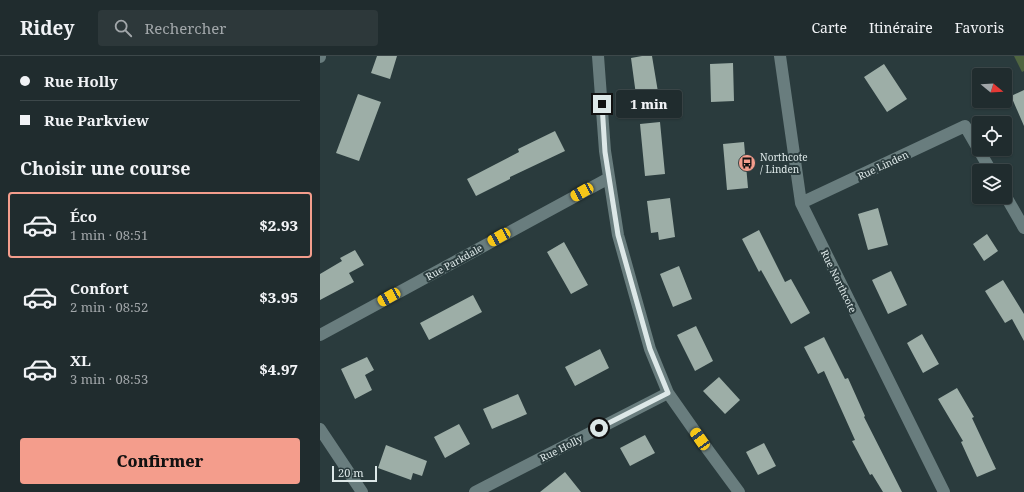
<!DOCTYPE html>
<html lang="fr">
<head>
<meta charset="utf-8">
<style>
  :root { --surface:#202c2e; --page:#2d383a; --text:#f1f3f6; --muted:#a2a7aa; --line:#3d484a; --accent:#f49d8c }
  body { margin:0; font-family:"Noto Serif",serif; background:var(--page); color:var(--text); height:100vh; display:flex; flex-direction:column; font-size:15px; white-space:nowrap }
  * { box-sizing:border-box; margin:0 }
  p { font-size:13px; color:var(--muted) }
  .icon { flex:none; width:22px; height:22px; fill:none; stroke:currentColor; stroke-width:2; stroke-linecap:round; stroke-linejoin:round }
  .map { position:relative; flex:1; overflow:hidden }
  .sheet { display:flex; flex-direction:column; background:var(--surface); width:320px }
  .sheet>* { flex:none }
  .banner { display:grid; align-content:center; height:88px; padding:0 20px; background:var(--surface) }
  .needle { width:26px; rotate:108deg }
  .buttons { position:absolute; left:652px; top:12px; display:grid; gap:8px }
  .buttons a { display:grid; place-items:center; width:40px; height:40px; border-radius:4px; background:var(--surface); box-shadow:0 1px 3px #0004,0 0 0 1px var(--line); font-size:20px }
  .scale { position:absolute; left:12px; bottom:10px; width:45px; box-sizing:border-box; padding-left:4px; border:2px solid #dde8e8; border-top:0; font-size:11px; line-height:14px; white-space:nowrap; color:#dde8e8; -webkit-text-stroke:3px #2a3b3d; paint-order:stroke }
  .end { position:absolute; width:18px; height:18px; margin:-9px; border:5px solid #dde8e8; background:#111; box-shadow:0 0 0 2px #111 }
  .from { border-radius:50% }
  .bubble { position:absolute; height:28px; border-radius:4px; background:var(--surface); box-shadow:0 1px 3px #0004,0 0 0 1px var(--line); font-size:13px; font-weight:800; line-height:28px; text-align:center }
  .car { position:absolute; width:12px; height:24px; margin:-12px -6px; border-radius:5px; box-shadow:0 0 3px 1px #0007; background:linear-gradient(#f5c518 24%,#345 0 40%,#f5c518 0 76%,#345 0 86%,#f5c518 0) }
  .banner b { display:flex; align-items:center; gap:14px; height:38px; font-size:15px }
  .banner b+b { border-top:1px solid var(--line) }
  .banner i { width:10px; height:10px; background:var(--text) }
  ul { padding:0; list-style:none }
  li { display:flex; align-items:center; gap:12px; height:66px; margin:0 8px 6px; padding:0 12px; border:2px solid transparent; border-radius:4px }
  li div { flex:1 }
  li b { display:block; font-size:15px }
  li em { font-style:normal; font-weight:800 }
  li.selected { border-color:var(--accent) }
  li>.icon { width:36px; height:36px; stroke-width:1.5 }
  h2 { padding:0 20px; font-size:18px; line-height:48px }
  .button { display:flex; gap:8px; margin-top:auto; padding:8px 20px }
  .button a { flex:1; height:46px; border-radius:4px; background:var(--accent); color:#111; font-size:16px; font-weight:800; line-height:46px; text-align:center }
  header { display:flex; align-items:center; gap:24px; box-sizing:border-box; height:56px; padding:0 20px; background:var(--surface); border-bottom:1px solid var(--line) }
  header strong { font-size:19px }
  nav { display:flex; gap:22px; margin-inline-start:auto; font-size:14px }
  .search { width:280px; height:36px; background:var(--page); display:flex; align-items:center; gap:10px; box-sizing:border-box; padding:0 14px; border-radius:4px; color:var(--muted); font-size:15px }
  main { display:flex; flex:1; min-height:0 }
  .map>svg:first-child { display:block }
  .green { fill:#4f6540 }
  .building { fill:#9daea7 }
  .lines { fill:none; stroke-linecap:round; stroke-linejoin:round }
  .minor { stroke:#697d7e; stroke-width:12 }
  .route { stroke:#dde8e8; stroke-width:5 }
  .labels { text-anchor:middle; stroke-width:4; stroke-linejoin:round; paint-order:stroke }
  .poi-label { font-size:10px; fill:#dde8e8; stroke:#2a3b3d; text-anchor:start }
  .street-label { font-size:10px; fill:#dde8e8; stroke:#2a3b3d }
</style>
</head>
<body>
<header>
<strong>Ridey</strong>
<div class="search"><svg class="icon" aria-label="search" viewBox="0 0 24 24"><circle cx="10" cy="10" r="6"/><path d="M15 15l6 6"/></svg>Rechercher</div>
<nav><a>Carte</a><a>Itinéraire</a><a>Favoris</a></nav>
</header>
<main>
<section class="sheet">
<div class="banner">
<b><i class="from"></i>Rue Holly</b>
<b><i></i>Rue Parkview</b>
</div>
<h2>Choisir une course</h2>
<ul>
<li class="selected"><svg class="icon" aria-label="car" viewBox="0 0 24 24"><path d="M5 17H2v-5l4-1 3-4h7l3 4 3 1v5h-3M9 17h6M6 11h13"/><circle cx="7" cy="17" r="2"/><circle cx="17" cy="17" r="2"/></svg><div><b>Éco</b><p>1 min · 08:51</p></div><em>$2.93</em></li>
<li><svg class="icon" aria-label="car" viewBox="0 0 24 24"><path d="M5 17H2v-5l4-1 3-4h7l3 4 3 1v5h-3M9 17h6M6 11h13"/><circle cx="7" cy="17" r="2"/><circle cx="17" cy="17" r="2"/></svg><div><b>Confort</b><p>2 min · 08:52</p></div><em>$3.95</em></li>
<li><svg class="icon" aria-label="car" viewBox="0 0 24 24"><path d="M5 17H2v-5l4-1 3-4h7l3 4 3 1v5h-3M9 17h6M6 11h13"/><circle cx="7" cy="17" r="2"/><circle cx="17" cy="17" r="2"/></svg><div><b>XL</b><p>3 min · 08:53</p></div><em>$4.97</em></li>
</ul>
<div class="button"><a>Confirmer</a></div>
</section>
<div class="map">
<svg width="704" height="436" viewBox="0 0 704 436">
  <rect width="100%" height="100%" fill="#2a3b3d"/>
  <path class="green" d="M 694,0 L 704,0 L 704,15 L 702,16 Z"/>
  <path class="building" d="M 57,0 L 77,0 L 70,23 L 51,17 Z
    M 322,0 L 332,0 L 338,36 L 316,39 L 311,2 Z
    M 413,7 L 414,45 L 391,46 L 390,8 Z
    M 564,8 L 587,43 L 567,56 L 544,21 Z
    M 704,34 L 704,70 L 691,40 Z
    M 38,38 L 61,46 L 39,105 L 16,97 Z
    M 340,66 L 345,118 L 325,120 L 320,68 Z
    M 235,75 L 245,95 L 190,121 L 190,123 L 156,140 L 147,123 L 199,96 L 198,93 Z
    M 424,86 L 428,132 L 407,134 L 403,88 Z
    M 350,142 L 355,181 L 339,184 L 338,176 L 331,177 L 327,145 Z
    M 558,152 L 568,189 L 548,194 L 538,158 Z
    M 439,174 L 465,226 L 471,223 L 490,257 L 471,268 L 441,214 L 439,216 L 422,183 Z
    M 667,178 L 678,195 L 664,205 L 653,188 Z
    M 244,186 L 268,229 L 251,238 L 227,196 Z
    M 35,194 L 44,209 L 29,217 L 34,226 L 0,244 L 0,218 L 22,205 L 20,202 Z
    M 359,210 L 372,243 L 353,251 L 340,218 Z
    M 571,215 L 587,249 L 568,258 L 552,224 Z
    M 683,224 L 704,258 L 704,285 L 692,263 L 685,267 L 665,235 Z
    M 153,239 L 162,256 L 109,284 L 100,267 Z
    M 376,270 L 393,305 L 375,315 L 357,279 Z
    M 602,278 L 619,308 L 603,317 L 587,287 Z
    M 504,281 L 525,323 L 528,322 L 545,360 L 544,361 L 582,436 L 563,436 L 552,418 L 550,419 L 532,385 L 535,384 L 504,315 L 498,318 L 484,291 Z
    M 280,293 L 289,312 L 255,330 L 245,311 Z
    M 47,301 L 54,314 L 45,319 L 52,334 L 35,343 L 21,313 Z
    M 399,321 L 420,344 L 405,358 L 383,335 Z
    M 637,332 L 654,361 L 652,362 L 676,413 L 657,421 L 641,386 L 643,385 L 618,343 Z
    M 198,338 L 207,358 L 172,373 L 163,353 Z
    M 139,368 L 150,388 L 125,402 L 114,381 Z
    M 325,379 L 335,397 L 310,410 L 300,392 Z
    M 444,387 L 456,410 L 438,419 L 426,396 Z
    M 66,389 L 107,405 L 102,420 L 93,417 L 91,424 L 58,412 Z
    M 245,416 L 261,436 L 220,436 Z"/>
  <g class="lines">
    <path class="minor" d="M 278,0 L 285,95 L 298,179 L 330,293 L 348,337 L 388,394 L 419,436
      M 460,0 L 481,147 L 624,436
      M 0,1 L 0,0
      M 685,139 L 704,172
      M 481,147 L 645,70 L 671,115
      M 0,279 L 289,122
      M 0,373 L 42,436
      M 155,436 L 348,337"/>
  </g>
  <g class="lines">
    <path class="route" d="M 279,372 L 348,337 L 330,293 L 298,179 L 285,96 L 282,48"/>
  </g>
  <defs>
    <g id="bus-disc" transform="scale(0.9)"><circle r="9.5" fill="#f49d8c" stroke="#2a3b3d"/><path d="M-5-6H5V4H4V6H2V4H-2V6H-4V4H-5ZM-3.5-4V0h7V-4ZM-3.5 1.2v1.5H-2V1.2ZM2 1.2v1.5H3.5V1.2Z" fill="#111"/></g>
  </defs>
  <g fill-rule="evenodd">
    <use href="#bus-disc" x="427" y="107"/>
  </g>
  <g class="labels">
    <g class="poi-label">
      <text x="440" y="105">Northcote<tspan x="440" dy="12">/ Linden</tspan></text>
    </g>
    <g class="street-label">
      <text transform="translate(563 109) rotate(-25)" y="4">Rue Linden</text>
      <text transform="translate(134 206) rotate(-29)" y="4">Rue Parkdale</text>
      <text transform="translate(519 225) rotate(64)" y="4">Rue Northcote</text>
      <text transform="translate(241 392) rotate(-27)" y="4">Rue Holly</text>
    </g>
  </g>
</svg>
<div class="buttons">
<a><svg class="needle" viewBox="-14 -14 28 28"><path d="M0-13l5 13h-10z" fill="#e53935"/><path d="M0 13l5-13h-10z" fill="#a2a7aa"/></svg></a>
<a><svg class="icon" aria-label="locate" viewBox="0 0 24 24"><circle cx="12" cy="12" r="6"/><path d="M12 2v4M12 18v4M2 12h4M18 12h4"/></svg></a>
<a><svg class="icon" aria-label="layers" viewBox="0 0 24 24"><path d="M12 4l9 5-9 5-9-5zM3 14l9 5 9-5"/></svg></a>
</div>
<div class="scale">20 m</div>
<i class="end from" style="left:279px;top:372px"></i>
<i class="end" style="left:282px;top:48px"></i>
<div class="bubble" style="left:296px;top:34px;width:66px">1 min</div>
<i class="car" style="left:262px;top:136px;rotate:241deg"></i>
<i class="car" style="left:179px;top:181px;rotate:241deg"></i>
<i class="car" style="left:69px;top:241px;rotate:241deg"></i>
<i class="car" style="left:380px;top:383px;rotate:325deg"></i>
</div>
</main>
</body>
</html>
